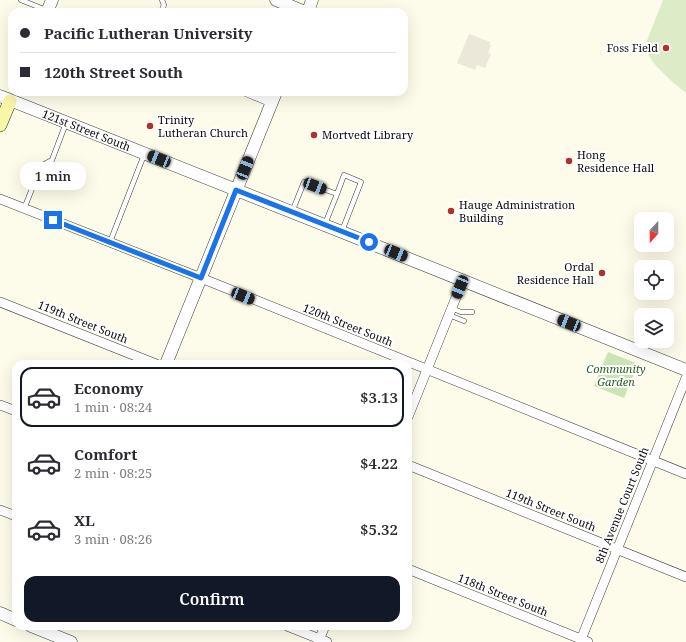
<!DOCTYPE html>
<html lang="en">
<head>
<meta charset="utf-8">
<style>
  :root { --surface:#fff; --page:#f2f2f3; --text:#2b2b33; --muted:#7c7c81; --line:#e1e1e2; --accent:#111827 }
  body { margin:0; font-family:"Noto Serif",serif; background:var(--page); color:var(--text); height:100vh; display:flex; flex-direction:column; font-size:15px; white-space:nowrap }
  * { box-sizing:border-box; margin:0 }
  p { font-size:13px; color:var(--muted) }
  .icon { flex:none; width:22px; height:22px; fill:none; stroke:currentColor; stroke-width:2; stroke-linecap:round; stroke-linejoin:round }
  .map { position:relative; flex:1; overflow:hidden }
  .sheet { position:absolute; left:12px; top:360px; width:400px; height:270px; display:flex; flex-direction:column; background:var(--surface); border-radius:12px; box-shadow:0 4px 16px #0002 }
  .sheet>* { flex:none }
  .hud { position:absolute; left:8px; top:8px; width:400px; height:88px; border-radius:12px; box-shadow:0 4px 16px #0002; display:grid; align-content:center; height:88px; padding:0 12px; background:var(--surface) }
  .needle { width:26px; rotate:201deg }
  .fabs { position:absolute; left:634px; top:212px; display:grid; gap:8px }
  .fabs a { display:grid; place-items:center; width:40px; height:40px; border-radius:8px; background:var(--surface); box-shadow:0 4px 16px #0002; font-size:20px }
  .end { position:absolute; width:18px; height:18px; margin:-9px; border:5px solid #1a73e8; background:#fff; box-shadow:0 0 0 2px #fff }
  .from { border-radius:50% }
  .bubble { position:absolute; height:28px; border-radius:12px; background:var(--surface); box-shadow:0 4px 16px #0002; font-size:13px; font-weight:600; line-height:28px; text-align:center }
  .car { position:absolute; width:12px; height:24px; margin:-12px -6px; border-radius:5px; box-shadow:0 0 3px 1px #0007; background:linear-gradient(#222 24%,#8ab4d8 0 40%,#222 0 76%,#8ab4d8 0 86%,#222 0) }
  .hud b { display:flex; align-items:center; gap:14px; height:38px; font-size:15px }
  .hud b+b { border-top:1px solid var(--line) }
  .hud i { width:10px; height:10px; background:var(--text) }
  ul { padding:7px 0 0; list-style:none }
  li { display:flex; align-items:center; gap:12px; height:60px; margin:0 8px 6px; padding:0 4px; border:2px solid transparent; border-radius:12px }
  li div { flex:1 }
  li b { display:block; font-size:15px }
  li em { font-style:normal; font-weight:600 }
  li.active { border-color:var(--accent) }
  li>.icon { width:36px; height:36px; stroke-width:1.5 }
  .cta { display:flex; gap:8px; margin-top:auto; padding:8px 12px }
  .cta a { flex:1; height:46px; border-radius:12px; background:var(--accent); color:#fff; font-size:16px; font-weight:600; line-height:46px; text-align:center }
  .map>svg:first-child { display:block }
  .green { fill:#cbe4b6 }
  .pitch { fill:#ddecc7 }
  .plaza { fill:#ebe8da }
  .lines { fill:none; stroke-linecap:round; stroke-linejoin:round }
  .service-casing { stroke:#3d3d3d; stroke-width:5.5 }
  .minor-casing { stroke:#3d3d3d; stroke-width:10 }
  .tertiary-casing { stroke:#3d3d3d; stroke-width:13 }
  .secondary-casing { stroke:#2c2c2c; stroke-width:14 }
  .service { stroke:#fff; stroke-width:4.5 }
  .minor { stroke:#fff; stroke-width:9 }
  .tertiary { stroke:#fff; stroke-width:12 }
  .secondary { stroke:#f9f6a8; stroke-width:13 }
  .route { stroke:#1a73e8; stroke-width:5 }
  .poi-dot { fill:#af302d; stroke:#fff; stroke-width:1.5 }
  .labels { text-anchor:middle; stroke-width:4; stroke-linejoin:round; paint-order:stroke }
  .poi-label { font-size:11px; fill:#0a0a0a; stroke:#fff; text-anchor:start }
  .street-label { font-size:11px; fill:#0a0a0a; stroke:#fff }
  .park-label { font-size:11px; font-style:italic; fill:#285c20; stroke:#fff }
</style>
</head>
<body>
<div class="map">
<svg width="686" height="642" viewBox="0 0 686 642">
  <rect width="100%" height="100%" fill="#fdfbe9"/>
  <path class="green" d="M 608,352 L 638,364 L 624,398 L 594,386 Z"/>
  <path class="pitch" d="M 663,0 L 686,0 L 686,93 C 675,84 642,58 646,43 Z"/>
  <path class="plaza" d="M 469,34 L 490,42 L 489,45 L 491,45 L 488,53 L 491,54 L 485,68 L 477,65 L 475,70 L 457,63 Z"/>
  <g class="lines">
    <g class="service-casing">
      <path id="service" d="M 21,0 L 46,10
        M 161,12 L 164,5 L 162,0
        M 24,209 L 41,166 L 52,160 L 66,123
        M 292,212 L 304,182 L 337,194 L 344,175 L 361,182 L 342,231
        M 325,224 L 337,194
        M 110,242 L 144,155
        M 451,308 L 461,312 L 472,312
        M 449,315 L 464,321"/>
    </g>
    <g class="minor-casing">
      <path id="minor" d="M 247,92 L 271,102
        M 0,199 L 201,278 L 686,474
        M 0,302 L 156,364
        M 0,405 L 16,411
        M 408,417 L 463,280
        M 408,465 L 686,577
        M 0,510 L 16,516
        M 408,569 L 588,642
        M 287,626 L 327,642
        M 318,642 L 325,626
        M 580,642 L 686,378"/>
    </g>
    <g class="tertiary-casing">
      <g id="tertiary">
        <path d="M 276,0 L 305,12"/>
        <path d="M 47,12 L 52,0"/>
        <path d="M 308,12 L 312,0"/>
        <path id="s1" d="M 0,96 L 342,232 L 686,370"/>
        <path d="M 166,364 L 276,92"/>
        <path d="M 0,613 L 16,620"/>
        <path d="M 31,626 L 71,642"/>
      </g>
    </g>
    <g class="secondary-casing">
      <path id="secondary" d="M 0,125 L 10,101"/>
    </g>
    <use href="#service" class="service"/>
    <use href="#minor" class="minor"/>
    <use href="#tertiary" class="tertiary"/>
    <use href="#secondary" class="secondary"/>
  </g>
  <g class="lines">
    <path class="route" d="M 53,220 L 201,278 L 236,190 L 369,242"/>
  </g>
  <g class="poi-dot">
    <circle cx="666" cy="48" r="4"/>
    <circle cx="150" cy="126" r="4"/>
    <circle cx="314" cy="135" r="4"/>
    <circle cx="569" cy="161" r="4"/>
    <circle cx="451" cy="211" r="4"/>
    <circle cx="602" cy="273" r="4"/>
  </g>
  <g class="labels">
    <g class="poi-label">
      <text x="658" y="52" text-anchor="end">Foss Field</text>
      <text x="158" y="124">Trinity<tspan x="158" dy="13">Lutheran Church</tspan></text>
      <text x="322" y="139">Mortvedt Library</text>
      <text x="577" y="159">Hong<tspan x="577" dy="13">Residence Hall</tspan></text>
      <text x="459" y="209">Hauge Administration<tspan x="459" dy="13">Building</tspan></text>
      <text x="594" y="271" text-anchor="end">Ordal<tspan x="594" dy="13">Residence Hall</tspan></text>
    </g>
    <g class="street-label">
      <text dy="4" stroke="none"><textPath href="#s1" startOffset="93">121st Street South</textPath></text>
      <text transform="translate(83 322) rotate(22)" y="4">119th Street South</text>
      <text transform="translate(348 325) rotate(22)" y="4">120th Street South</text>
      <text transform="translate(622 505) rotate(-68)" y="4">8th Avenue Court South</text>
      <text transform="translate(551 510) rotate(22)" y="4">119th Street South</text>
      <text transform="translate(503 595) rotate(22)" y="4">118th Street South</text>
    </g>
    <g class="park-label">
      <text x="616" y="373">Community<tspan x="616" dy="13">Garden</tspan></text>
    </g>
  </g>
</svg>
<div class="fabs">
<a><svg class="needle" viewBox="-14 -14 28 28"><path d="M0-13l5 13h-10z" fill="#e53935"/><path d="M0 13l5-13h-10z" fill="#7c7c81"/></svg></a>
<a><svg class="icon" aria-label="locate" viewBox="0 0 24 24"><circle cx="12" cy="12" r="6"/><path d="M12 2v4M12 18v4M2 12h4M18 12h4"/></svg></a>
<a><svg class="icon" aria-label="layers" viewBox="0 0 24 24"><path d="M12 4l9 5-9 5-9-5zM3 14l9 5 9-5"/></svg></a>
</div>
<i class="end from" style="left:369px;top:242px"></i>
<i class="end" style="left:53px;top:220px"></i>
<div class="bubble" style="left:20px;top:162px;width:66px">1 min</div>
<i class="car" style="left:159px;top:159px;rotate:292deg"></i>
<i class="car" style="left:245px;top:168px;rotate:22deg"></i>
<i class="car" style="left:315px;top:186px;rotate:111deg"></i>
<i class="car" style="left:396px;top:253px;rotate:112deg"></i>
<i class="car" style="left:460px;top:287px;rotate:202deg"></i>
<i class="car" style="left:243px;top:296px;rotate:112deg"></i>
<i class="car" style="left:569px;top:323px;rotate:292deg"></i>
<div class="hud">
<b><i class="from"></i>Pacific Lutheran University</b>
<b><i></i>120th Street South</b>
</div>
<section class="sheet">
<ul>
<li class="active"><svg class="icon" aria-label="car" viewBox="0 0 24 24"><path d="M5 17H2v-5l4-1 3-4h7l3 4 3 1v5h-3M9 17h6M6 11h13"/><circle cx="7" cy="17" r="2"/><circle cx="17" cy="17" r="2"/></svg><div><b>Economy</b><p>1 min · 08:24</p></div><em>$3.13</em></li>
<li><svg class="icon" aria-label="car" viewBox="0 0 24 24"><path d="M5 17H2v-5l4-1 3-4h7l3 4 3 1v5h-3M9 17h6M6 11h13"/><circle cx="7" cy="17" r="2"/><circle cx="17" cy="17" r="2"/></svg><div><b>Comfort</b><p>2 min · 08:25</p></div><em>$4.22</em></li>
<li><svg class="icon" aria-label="car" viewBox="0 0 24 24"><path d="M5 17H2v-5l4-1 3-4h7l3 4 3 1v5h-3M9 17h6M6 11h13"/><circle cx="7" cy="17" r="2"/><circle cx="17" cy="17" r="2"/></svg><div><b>XL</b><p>3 min · 08:26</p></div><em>$5.32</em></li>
</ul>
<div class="cta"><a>Confirm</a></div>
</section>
</div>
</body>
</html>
